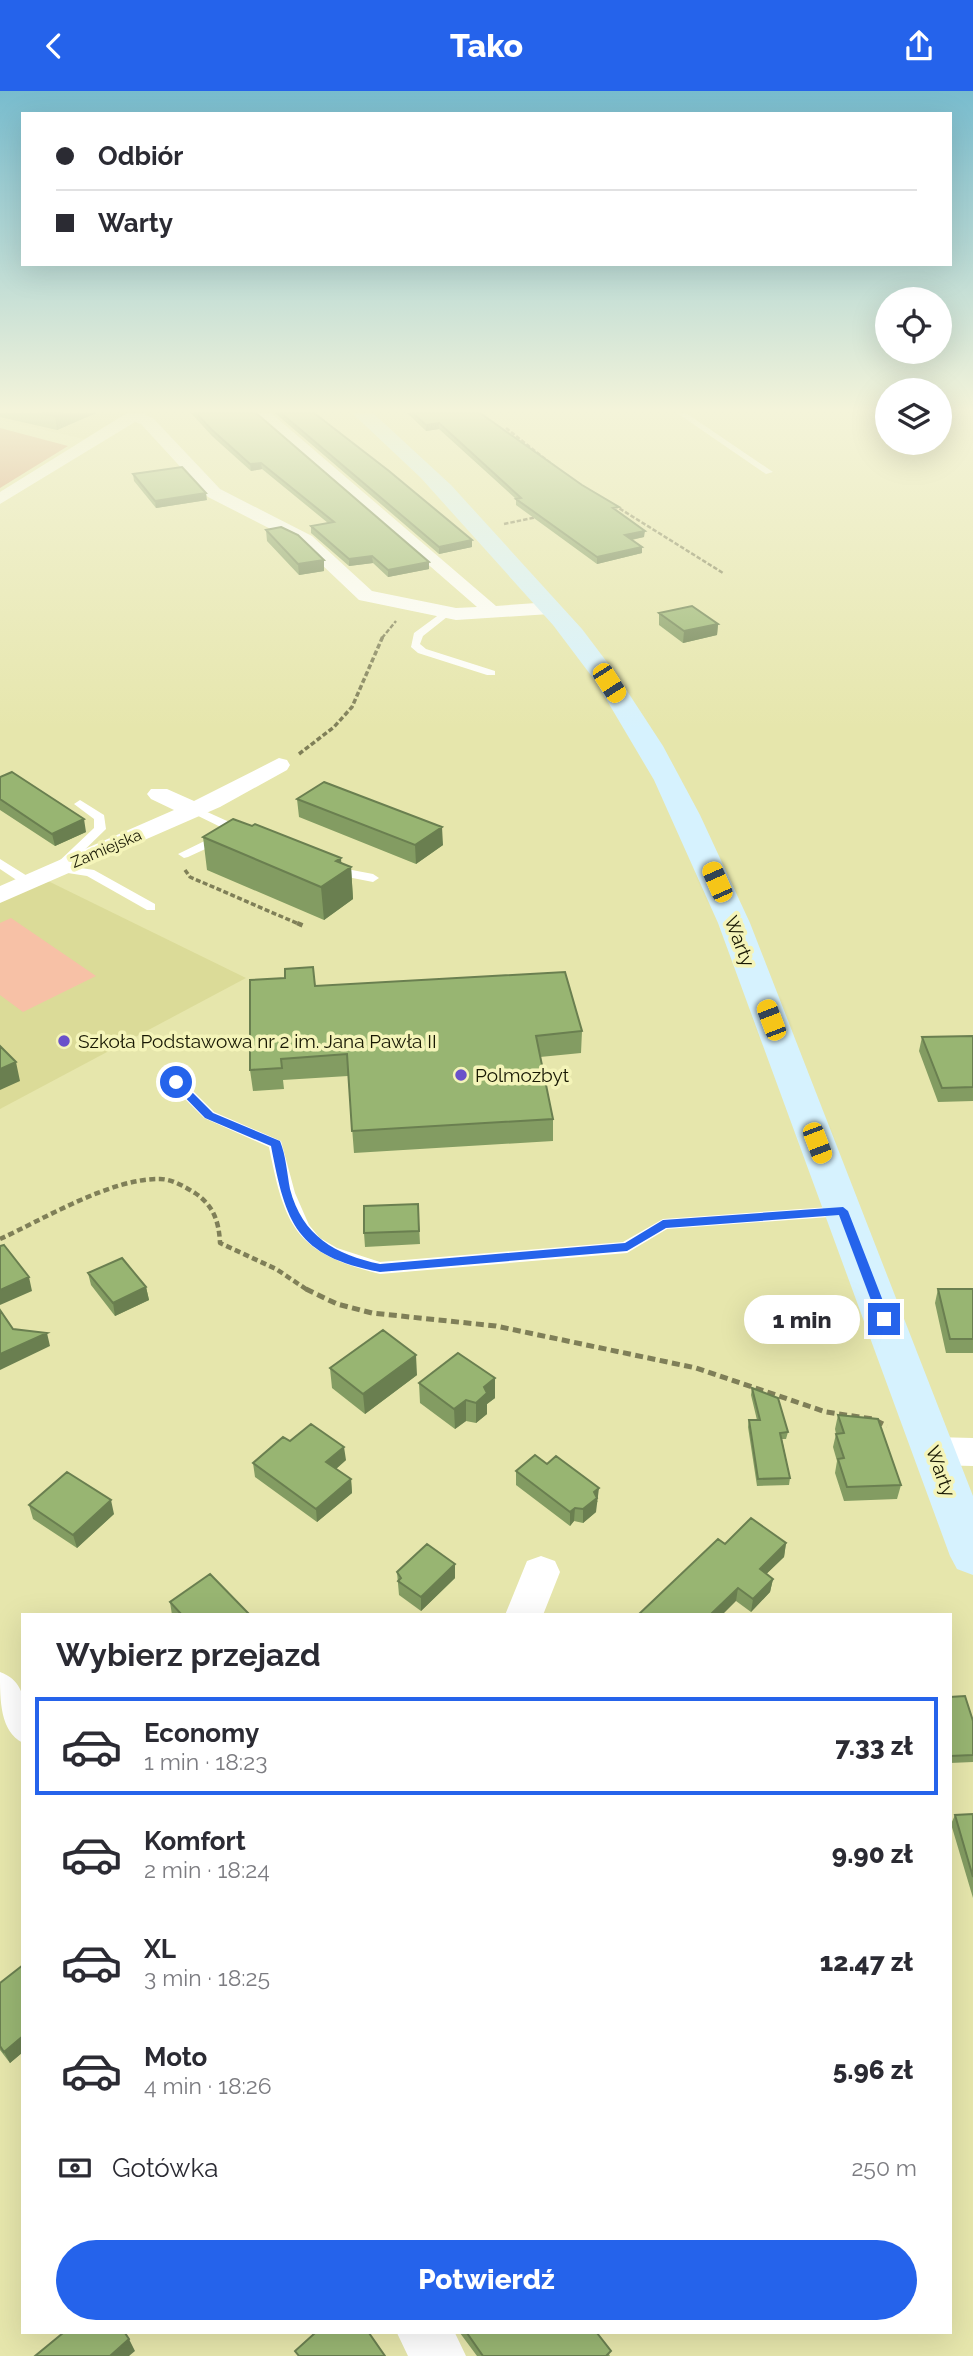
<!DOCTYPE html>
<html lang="pl">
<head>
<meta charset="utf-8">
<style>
  :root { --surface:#fff; --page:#f2f2f3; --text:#2b2b33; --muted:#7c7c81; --line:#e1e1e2; --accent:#2563eb }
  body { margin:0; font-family:Raleway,sans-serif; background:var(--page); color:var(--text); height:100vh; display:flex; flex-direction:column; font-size:26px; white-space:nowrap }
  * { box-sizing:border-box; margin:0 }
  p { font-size:23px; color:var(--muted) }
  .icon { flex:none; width:38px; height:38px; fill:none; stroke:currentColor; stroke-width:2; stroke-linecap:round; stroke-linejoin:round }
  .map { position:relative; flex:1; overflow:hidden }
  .drawer { position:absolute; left:21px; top:1522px; width:931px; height:721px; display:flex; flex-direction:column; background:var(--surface); border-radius:0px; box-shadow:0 7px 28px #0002 }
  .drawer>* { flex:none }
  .guide { position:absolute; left:21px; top:21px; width:931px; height:154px; border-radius:0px; box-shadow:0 7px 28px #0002; display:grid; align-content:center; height:154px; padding:0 35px; background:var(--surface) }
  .buttons { position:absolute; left:875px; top:196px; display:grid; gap:14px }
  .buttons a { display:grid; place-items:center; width:77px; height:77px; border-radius:50%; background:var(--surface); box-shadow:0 7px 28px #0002; font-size:35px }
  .end { position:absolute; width:32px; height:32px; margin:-16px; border:9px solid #2563eb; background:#fff; box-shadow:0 0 0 4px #fff }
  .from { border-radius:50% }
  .bubble { position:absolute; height:49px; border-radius:24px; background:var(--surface); box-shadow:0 7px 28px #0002; font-size:23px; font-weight:800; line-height:49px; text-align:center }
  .car { position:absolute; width:21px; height:42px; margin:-21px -10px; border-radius:9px; box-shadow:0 0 5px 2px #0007; background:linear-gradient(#f5c518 24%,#345 0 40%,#f5c518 0 76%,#345 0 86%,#f5c518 0) }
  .guide b { display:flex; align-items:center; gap:24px; height:66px; font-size:26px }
  .guide b+b { border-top:2px solid var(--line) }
  .guide i { width:18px; height:18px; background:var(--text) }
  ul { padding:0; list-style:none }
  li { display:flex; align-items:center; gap:21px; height:98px; margin:0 14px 10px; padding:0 21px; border:4px solid transparent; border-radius:0px }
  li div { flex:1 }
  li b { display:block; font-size:26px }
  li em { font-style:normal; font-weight:800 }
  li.current { border-color:var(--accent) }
  li>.icon { width:63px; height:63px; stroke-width:1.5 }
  h2 { padding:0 35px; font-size:32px; line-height:84px }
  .pay { display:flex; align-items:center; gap:18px; height:77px; padding:0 35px; font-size:26px }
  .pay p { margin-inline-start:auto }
  .action { display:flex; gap:14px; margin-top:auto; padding:14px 35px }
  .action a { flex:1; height:80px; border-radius:42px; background:var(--accent); color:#fff; font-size:28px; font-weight:800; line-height:80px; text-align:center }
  header { display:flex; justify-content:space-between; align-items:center; height:91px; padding:0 35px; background:var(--accent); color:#fff; font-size:32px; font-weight:800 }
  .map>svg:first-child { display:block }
  .built { fill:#dbdb98 }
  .green { fill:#f7c1a6 }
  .forest { fill:#d5906d }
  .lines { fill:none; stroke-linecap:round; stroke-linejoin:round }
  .path-far3 { stroke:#7f7f58; stroke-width:2.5; stroke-dasharray:4.5 2; stroke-linecap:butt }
  .path-far2 { stroke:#7f7f58; stroke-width:3.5; stroke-dasharray:5 2.5; stroke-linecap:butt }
  .path-far1 { stroke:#7f7f58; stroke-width:4.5; stroke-dasharray:6 3.5; stroke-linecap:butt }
  .path { stroke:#7f7f58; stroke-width:5; stroke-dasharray:8 4.5; stroke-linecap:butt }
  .lane { fill:#fff; fill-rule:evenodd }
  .street { fill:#fff; fill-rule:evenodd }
  .secondary { fill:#d6f2fe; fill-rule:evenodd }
  .wall { fill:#839c62 }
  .shaded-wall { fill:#6a7f50 }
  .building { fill:#98b572; stroke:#6a7f50; stroke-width:2 }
  .route { fill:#2563eb }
  .poi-dot { fill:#6951ca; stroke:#f4f4b9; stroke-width:2.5 }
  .labels { text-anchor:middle; stroke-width:7; stroke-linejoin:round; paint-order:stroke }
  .far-street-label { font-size:16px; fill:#181803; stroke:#f4f4b9 }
  .street-label { font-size:19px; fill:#181803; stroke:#f4f4b9 }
  .poi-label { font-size:19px; fill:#181803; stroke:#f4f4b9; text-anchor:start }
</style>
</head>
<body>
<header><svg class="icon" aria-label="back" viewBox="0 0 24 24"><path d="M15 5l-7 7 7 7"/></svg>Tako<svg class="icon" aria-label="share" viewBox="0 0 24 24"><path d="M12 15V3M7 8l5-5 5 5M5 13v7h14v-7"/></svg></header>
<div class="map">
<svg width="973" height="2265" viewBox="0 0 973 2265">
  <rect width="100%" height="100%" fill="#e6e6ac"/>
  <path class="built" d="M 0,322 L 127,322 L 84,348 L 0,329 Z
    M 48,790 L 246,887 L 0,1018 L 0,811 Z"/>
  <path class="green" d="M 11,827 L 96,885 L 23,921 L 0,904 L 0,832 Z"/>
  <path class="forest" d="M 0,337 L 68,355 L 0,397 Z"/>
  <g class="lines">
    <path class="path-far3" d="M 506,337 L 554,375
      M 614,414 L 723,482
      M 504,433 L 537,426
      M 382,547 L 396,530"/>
    <path class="path-far2" d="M 299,663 L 334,636 L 352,616 L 383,545
      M 185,779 L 190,786 L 301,834"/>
    <path class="path-far1" d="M 297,832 L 304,835
      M 0,1148 C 44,1128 111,1087 160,1088 C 172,1088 185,1096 195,1102 C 213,1114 219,1130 220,1152 L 276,1178 L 309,1200"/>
    <path class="path" d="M 306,1198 L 337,1213 L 372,1222 L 496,1235 L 696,1277 L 826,1321 L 873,1328 L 887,1335"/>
    <path class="lane" d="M 677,322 L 686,322 L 773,381 L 766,383 Z
      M 444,520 L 452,522 L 423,545 L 420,553 L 426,558 L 495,580 L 495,584 L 487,584 L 418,562 L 411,556 L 414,542 Z
      M 80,709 L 104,724 L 106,738 L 68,775 L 94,779 L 155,813 L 155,819 L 147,819 L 87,785 L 55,780 L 55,774 L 94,737 L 94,728 L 74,713 Z
      M 194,715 L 247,739 L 249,742 L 247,745 L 239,745 L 190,721 L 188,719 Z
      M 223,741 L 227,742 L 227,748 L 188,766 L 184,767 L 178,763 Z
      M 0,768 L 32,788 L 32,794 L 24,794 L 0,778 Z
      M 331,775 L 373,783 L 379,787 L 373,791 L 327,782 L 327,776 Z
      M 176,987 L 181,988 L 214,1021 L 281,1050 L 295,1102 L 309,1134 L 320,1147 L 337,1157 L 380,1171 L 623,1151 L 663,1128 L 843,1115 L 851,1120 L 843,1125 L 667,1138 L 627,1162 L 380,1183 C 296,1162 285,1137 269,1056 L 204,1027 L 171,994 L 169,991 L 171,988 Z"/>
    <path class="street" d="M 147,322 L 145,324 L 153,327 L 220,398 L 312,445 L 372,500 L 456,517 L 477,516 L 254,322 L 271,322 L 496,515 L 550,511 L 560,517 L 550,523 L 456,529 L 359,509 L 300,453 L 208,406 L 141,333 L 135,331 L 0,413 L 0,401 L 127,322 Z
      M 279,667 L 287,669 L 290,674 L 287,679 L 220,716 L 0,812 L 0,795 L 174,719 L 151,708 L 147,703 L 151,698 L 167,698 L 194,710 Z
      M 934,1346 L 973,1347 L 973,1375 L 934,1374 L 921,1370 L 916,1360 L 921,1350 Z
      M 541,1465 L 555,1470 L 560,1481 L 543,1524 L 505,1524 L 527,1470 Z
      M 0,1581 C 32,1593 23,1623 23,1652 C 0,1640 0,1610 0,1581 Z
      M 397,2242 L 455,2242 L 466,2265 L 408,2265 Z"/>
    <path class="secondary" d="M 352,322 L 373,322 L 451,394 L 582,538 L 616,583 L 663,655 L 700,724 L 750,832 L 973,1405 L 973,1484 L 957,1478 L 950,1465 L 718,832 L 654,689 L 596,591 L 553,534 L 421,387 Z"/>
  </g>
  <path class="wall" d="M 0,322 L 96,322 L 57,339 L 0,326 Z
    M 191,322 L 256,322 L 429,478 L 388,486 L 373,472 L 349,475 L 311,442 L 311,435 L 328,432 L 262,378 L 251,380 L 212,345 Z
    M 275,322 L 314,322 L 472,449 L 472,456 L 439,463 Z
    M 407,322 L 480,322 L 619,421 L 644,446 L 632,449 L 642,462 L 597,473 L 516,414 L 516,408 L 439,338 L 426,340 Z
    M 133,383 L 207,409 L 156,417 L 134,390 Z
    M 266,439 L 324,480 L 299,484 L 267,450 Z
    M 659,522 L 718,533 L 717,544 L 683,552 L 659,534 Z
    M 0,686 L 86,741 L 55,755 L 0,719 Z
    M 297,708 L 443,754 L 416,773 L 299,726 Z
    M 252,735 L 351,776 L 353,808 L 324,829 L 207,779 L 203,746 Z
    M 315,895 L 582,940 L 581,962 L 540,966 L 553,1028 L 553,1050 L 354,1062 L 348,985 L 283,989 L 284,998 L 253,1000 L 250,979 Z
    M 973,945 L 973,1010 L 938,1011 L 919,960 L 922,946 Z
    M 418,1113 L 420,1153 L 365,1156 L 364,1142 Z
    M 88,1182 L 146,1196 L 149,1209 L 115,1225 L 91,1194 Z
    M 938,1198 L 973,1198 L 973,1262 L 946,1262 L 935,1212 Z
    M 330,1277 L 417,1284 L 365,1323 L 332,1297 Z
    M 495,1287 L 495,1307 L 487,1313 L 487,1323 L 476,1332 L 466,1330 L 455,1338 L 420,1312 L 419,1292 Z
    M 752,1297 L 788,1341 L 786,1348 L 782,1348 L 790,1387 L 789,1394 L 757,1395 L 748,1336 L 749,1329 L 757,1329 L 751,1304 Z
    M 838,1324 L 901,1394 L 897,1408 L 844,1410 L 835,1382 L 837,1370 L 833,1356 L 836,1343 L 835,1338 Z
    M 290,1350 L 346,1369 L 336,1378 L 351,1388 L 352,1402 L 317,1431 L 255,1386 L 253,1372 Z
    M 516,1380 L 598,1410 L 596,1412 L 596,1421 L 583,1432 L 574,1430 L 570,1435 L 516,1394 Z
    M 29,1414 L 114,1423 L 77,1457 L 33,1428 Z
    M 786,1452 L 784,1466 L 766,1483 L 773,1488 L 770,1501 L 751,1521 L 736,1510 L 725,1453 Z
    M 397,1481 L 455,1487 L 421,1520 L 399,1504 Z
    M 170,1511 L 250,1524 L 172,1524 Z
    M 950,1606 L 973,1630 L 973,1671 L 950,1672 Z
    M 973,1723 L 973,1807 L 951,1733 L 955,1724 Z
    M 23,1874 L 23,1961 L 10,1972 L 0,1959 L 0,1892 Z
    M 460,2242 L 597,2242 L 610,2265 L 477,2265 Z"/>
  <path class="shaded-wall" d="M 62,322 L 96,322 L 57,339 L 55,325 Z
    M 439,332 L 439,338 L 426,340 L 426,334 Z
    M 261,372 L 262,378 L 251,380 L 250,373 Z
    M 206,402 L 207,409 L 156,417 L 155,410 Z
    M 645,440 L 644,446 L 624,450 L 625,444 Z
    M 472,449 L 472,456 L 439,463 L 439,456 Z
    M 642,456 L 642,462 L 597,473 L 597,466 Z
    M 372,465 L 373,472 L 349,475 L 349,468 Z
    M 324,469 L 324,480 L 299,484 L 298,473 Z
    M 429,471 L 429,478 L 388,486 L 388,479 Z
    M 718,533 L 717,544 L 683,552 L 684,540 Z
    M 84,728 L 86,741 L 55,755 L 52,743 Z
    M 442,736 L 443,754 L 416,773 L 415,754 Z
    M 341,767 L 342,782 L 351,776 L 353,808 L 324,829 L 321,796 L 336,770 Z
    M 16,971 L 20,990 L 0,999 L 0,978 Z
    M 29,1186 L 32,1200 L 0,1214 L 0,1199 Z
    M 146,1196 L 149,1209 L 115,1225 L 113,1212 Z
    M 47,1242 L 50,1255 L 0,1279 L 0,1263 Z
    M 416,1264 L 417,1284 L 365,1323 L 363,1303 Z
    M 495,1287 L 495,1307 L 487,1313 L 487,1323 L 476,1332 L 476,1312 L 484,1296 Z
    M 466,1309 L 466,1330 L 455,1338 L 454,1318 Z
    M 344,1356 L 346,1369 L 328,1385 L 326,1371 Z
    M 351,1388 L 352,1402 L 317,1431 L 316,1418 Z
    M 599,1397 L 596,1421 L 583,1432 L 583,1418 L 594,1401 Z
    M 111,1409 L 114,1423 L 77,1457 L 73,1444 Z
    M 575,1417 L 574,1430 L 570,1435 L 570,1421 Z
    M 786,1452 L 784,1466 L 757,1492 L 760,1478 Z
    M 455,1473 L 455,1487 L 421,1520 L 421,1506 Z
    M 773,1488 L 770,1501 L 751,1521 L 753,1508 Z
    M 738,1497 L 736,1510 L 722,1524 L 710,1524 Z
    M 23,1945 L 23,1961 L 10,1972 L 4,1961 Z
    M 129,2248 L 135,2260 L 129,2265 L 110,2265 Z"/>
  <path class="building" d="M 42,322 L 62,322 L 55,325 Z
    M 196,322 L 256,322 L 429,471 L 388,479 L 372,465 L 349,468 L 311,435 L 334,431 L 261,372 L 250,373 L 211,338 Z
    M 281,322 L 314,322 L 389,380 L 472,449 L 439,456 Z
    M 413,322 L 480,322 L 582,394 L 619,416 L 613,417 L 645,440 L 625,444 L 642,456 L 597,466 L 516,408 L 521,407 L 439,332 L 426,334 Z
    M 182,376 L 206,402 L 155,410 L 133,383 Z
    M 281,436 L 298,444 L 324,469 L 298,473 L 266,439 Z
    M 692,515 L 718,533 L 684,540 L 659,522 Z
    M 12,681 L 84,728 L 52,743 L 0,708 L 0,686 Z
    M 324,691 L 442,736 L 415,754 L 297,708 Z
    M 233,728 L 252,735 L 255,733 L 341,767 L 336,770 L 351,776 L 321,796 L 203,746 Z
    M 313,876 L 315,895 L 565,881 L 582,940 L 536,945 L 553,1028 L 352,1040 L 347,963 L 281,968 L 282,977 L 250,979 L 250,889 L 285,887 L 285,878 Z
    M 973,945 L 973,996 L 942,997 L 922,946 Z
    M 0,955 L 16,971 L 0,978 Z
    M 418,1113 L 419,1140 L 364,1142 L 364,1115 Z
    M 4,1154 L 29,1186 L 0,1199 L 0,1155 Z
    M 122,1167 L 146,1196 L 113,1212 L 88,1182 Z
    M 938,1198 L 973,1198 L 973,1248 L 950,1248 Z
    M 0,1219 L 13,1238 L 47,1242 L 0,1263 Z
    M 383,1239 L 416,1264 L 363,1303 L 330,1277 Z
    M 458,1262 L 495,1287 L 484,1296 L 487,1302 L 476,1312 L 466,1309 L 454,1318 L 419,1292 Z
    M 752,1297 L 778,1307 L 788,1341 L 780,1342 L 790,1387 L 758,1388 L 749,1329 L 760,1329 Z
    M 838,1324 L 878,1328 L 901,1394 L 847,1396 L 838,1368 L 844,1367 L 836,1343 L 844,1342 Z
    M 311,1333 L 344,1356 L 326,1371 L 351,1388 L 316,1418 L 253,1372 L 283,1346 L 290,1350 Z
    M 535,1364 L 547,1373 L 556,1365 L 599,1397 L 594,1401 L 597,1407 L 583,1418 L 575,1417 L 570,1421 L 516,1380 Z
    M 67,1381 L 111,1409 L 73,1444 L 29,1414 Z
    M 751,1427 L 786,1452 L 760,1478 L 773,1488 L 753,1508 L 738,1497 L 710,1524 L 638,1524 L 718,1448 L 725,1453 Z
    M 427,1453 L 455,1473 L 421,1506 L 398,1490 L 401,1487 L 397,1481 Z
    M 210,1483 L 250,1524 L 182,1524 L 170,1511 Z
    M 965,1605 L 973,1630 L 973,1664 L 950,1665 L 950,1606 Z
    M 973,1723 L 973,1786 L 955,1724 Z
    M 23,1874 L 23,1945 L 4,1961 L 0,1955 L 0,1892 Z
    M 63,2242 L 125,2242 L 129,2248 L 110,2265 L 35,2265 Z
    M 315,2242 L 369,2242 L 385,2265 L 299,2265 L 295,2260 Z
    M 467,2242 L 597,2242 L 611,2260 L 606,2265 L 483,2265 Z"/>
  <linearGradient id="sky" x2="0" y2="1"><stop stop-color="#78bcce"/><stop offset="0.5" stop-color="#f4f4da"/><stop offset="1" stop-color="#f4f4da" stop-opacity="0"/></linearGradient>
  <rect width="973" height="639" fill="url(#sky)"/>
  <path class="route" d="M 172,988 L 179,988 L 213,1022 L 280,1050 C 286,1065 287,1082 290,1098 C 302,1145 336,1164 380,1173 L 625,1152 L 663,1129 L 843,1116 L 848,1120 L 890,1228 L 884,1233 L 878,1228 L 839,1124 L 666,1137 L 627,1160 L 380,1181 C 296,1165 286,1133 271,1055 L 205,1027 L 172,993 Z"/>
  <g class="poi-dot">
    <circle cx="64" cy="950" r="7"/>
    <circle cx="461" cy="984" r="7"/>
  </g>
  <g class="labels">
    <g class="far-street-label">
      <text transform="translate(106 757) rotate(-23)" y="6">Zamiejska</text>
    </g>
    <g class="street-label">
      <text transform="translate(740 850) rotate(69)" y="7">Warty</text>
      <text transform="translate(941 1380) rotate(70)" y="7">Warty</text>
    </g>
    <g class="poi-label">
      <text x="78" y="957">Szkoła Podstawowa nr 2 im. Jana Pawła II</text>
      <text x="475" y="991">Polmozbyt</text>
    </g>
  </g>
</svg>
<div class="buttons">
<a><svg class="icon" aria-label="locate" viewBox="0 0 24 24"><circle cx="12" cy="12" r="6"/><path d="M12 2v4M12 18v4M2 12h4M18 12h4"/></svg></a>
<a><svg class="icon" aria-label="layers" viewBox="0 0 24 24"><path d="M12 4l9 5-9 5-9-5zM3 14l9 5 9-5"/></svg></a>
</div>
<i class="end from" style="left:176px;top:991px"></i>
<i class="end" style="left:884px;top:1228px"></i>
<div class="bubble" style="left:744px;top:1204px;width:116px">1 min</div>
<i class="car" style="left:609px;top:592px;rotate:147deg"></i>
<i class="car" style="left:717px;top:791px;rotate:336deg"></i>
<i class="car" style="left:771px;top:929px;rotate:339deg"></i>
<i class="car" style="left:817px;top:1052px;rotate:159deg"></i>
<div class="guide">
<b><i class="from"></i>Odbiór</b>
<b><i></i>Warty</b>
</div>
<section class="drawer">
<h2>Wybierz przejazd</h2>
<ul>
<li class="current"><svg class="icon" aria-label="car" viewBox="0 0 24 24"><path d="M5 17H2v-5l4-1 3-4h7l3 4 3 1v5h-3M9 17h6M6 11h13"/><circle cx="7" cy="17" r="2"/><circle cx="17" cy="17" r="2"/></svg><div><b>Economy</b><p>1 min · 18:23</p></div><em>7.33 zł</em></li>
<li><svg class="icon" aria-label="car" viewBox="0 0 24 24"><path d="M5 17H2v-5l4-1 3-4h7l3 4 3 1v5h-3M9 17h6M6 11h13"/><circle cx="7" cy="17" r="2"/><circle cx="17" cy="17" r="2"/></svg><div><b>Komfort</b><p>2 min · 18:24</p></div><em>9.90 zł</em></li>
<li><svg class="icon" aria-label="car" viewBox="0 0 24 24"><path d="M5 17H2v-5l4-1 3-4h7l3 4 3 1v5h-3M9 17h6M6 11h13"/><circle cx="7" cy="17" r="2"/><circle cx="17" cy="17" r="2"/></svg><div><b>XL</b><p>3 min · 18:25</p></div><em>12.47 zł</em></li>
<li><svg class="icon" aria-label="car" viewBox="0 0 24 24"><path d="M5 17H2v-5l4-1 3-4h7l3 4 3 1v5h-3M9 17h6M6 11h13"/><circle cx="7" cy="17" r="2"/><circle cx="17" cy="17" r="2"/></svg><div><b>Moto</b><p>4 min · 18:26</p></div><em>5.96 zł</em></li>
</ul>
<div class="pay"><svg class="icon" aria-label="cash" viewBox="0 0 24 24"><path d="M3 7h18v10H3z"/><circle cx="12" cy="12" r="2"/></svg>Gotówka<p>250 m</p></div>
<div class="action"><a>Potwierdź</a></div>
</section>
</div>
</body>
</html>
